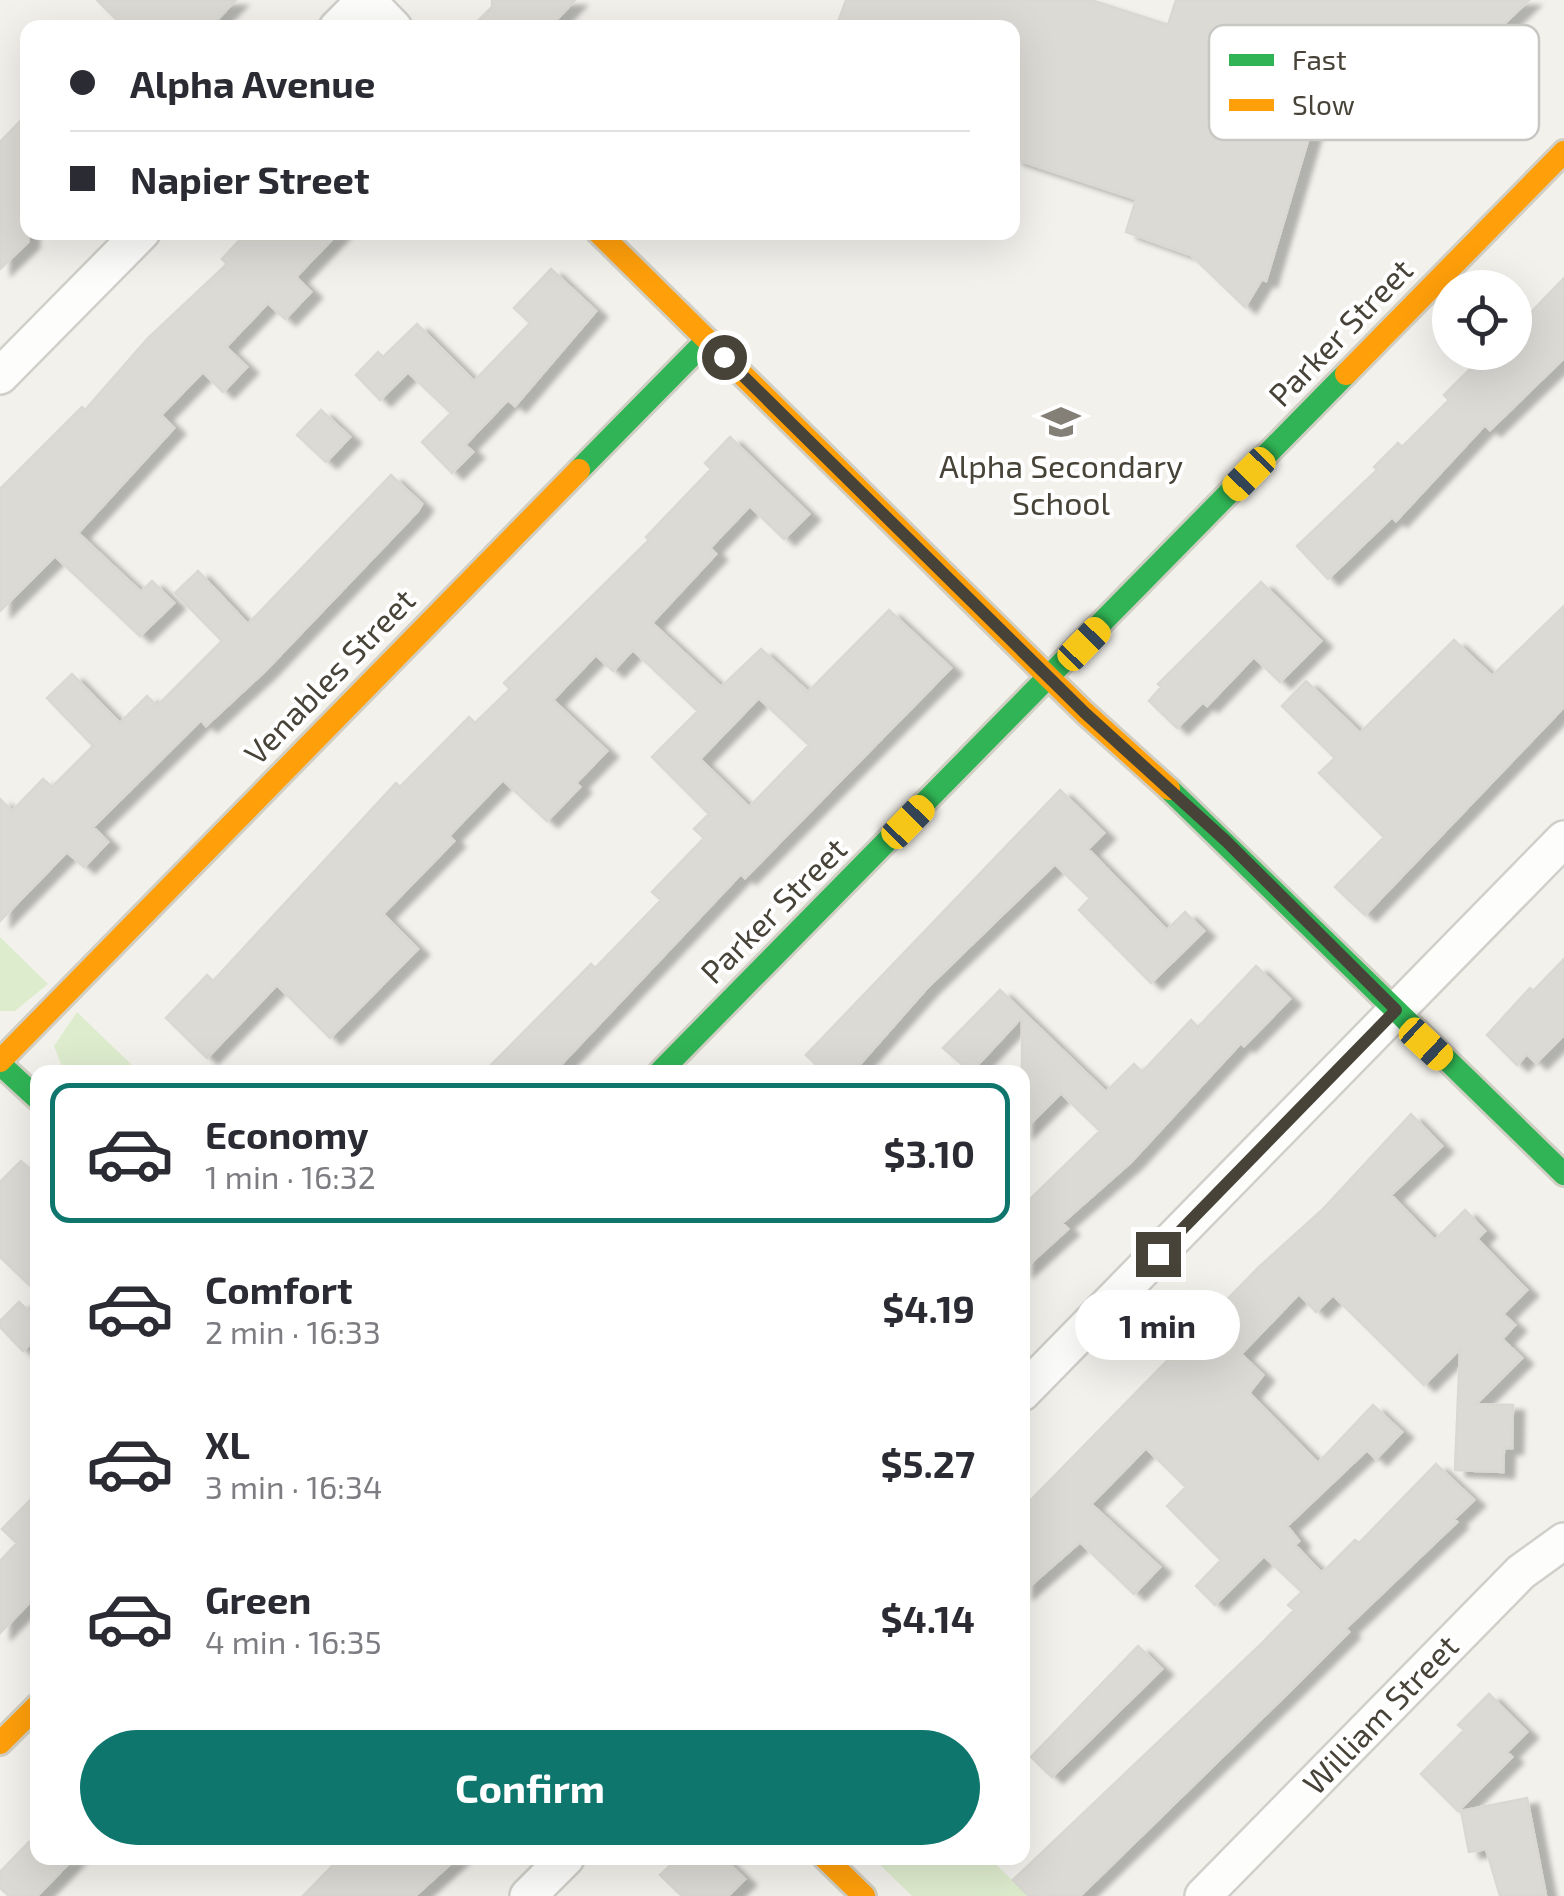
<!DOCTYPE html>
<html lang="en">
<head>
<meta charset="utf-8">
<style>
  :root { --surface:#fff; --page:#f2f2f3; --text:#2b2b33; --muted:#7c7c81; --line:#e1e1e2; --accent:#0f766e }
  body { margin:0; font-family:"Exo 2",sans-serif; background:var(--page); color:var(--text); height:100vh; display:flex; flex-direction:column; font-size:38px; white-space:nowrap }
  * { box-sizing:border-box; margin:0 }
  p { font-size:32px; color:var(--muted) }
  .icon { flex:none; width:55px; height:55px; fill:none; stroke:currentColor; stroke-width:2; stroke-linecap:round; stroke-linejoin:round }
  .map { position:relative; flex:1; overflow:hidden }
  .side { position:absolute; left:30px; top:1065px; width:1000px; height:800px; display:flex; flex-direction:column; background:var(--surface); border-radius:20px; box-shadow:0 10px 40px #0002 }
  .side>* { flex:none }
  .hud { position:absolute; left:20px; top:20px; width:1000px; height:220px; border-radius:20px; box-shadow:0 10px 40px #0002; display:grid; align-content:center; height:220px; padding:0 50px; background:var(--surface) }
  .fabs { position:absolute; left:1432px; top:270px; display:grid; gap:20px }
  .fabs a { display:grid; place-items:center; width:100px; height:100px; border-radius:50%; background:var(--surface); box-shadow:0 10px 40px #0002; font-size:50px }
  .end { position:absolute; width:45px; height:45px; margin:-22px; border:12px solid #484338; background:#fff; box-shadow:0 0 0 5px #fff }
  .from { border-radius:50% }
  .bubble { position:absolute; height:70px; border-radius:35px; background:var(--surface); box-shadow:0 10px 40px #0002; font-size:32px; font-weight:700; line-height:70px; text-align:center }
  .car { position:absolute; width:30px; height:60px; margin:-30px -15px; border-radius:12px; box-shadow:0 0 8px 2px #0007; background:linear-gradient(#f5c518 24%,#345 0 40%,#f5c518 0 76%,#345 0 86%,#f5c518 0) }
  .hud b { display:flex; align-items:center; gap:35px; height:95px; font-size:38px }
  .hud b+b { border-top:2px solid var(--line) }
  .hud i { width:25px; height:25px; background:var(--text) }
  ul { padding:18px 0 0; list-style:none }
  li { display:flex; align-items:center; gap:30px; height:140px; margin:0 20px 15px; padding:0 30px; border:5px solid transparent; border-radius:20px }
  li div { flex:1 }
  li b { display:block; font-size:38px }
  li em { font-style:normal; font-weight:700 }
  li.active { border-color:var(--accent) }
  li>.icon { width:90px; height:90px; stroke-width:1.5 }
  .action { display:flex; gap:20px; margin-top:auto; padding:20px 50px }
  .action a { flex:1; height:115px; border-radius:60px; background:var(--accent); color:#fff; font-size:40px; font-weight:700; line-height:115px; text-align:center }
  .map>svg:first-child { display:block }
  .green { fill:#deecce }
  .building { fill:#dcdad5; stroke:#dad8d2; stroke-width:2.5; fill-rule:evenodd; filter:url(#shadow) }
  .lines { fill:none; stroke-linecap:round; stroke-linejoin:round }
  .street-casing { stroke:#d0cfca; stroke-width:40 }
  .fast-casing { stroke:#d1cec3; stroke-width:28 }
  .slow-casing { stroke:#d1cec3; stroke-width:28 }
  .street { stroke:#fdfdfc; stroke-width:35 }
  .fast { stroke:#30b455; stroke-width:22 }
  .slow { stroke:#ff9f0a; stroke-width:22 }
  .route { stroke:#484338; stroke-width:12 }
  .labels { text-anchor:middle; stroke-width:8; stroke-linejoin:round; paint-order:stroke }
  .street-label { font-size:32px; fill:#484338; stroke:#fff }
  .poi-label { font-size:32px; fill:#484338; stroke:#fff }
  .key { fill:#fff; stroke:#c8c7c3; stroke-width:2.5 }
  .key-label { font-size:28px; fill:#484338 }
</style>
</head>
<body>
<div class="map">
<svg width="1564" height="1896" viewBox="0 0 1564 1896">
  <defs>
    <filter id="shadow"><feDropShadow dx="11" dy="6" stdDeviation="2.5" flood-color="#0004"/></filter>
  </defs>
  <rect width="100%" height="100%" fill="#f2f1ec"/>
  <path class="green" d="M 0,937 L 48,984 L 15,1011 L 0,1011 Z
    M 77,1012 L 139,1072 L 64,1072 L 54,1046 Z
    M 873,1858 L 989,1858 L 1029,1896 L 912,1896 Z"/>
  <path class="building" d="M 97,0 L 236,0 L 209,28 L 125,28 Z
    M 492,0 L 575,0 L 549,28 L 471,28 L 492,7 Z
    M 846,0 L 1091,0 L 1168,25 L 1176,0 L 1529,0 L 1506,22 L 1496,51 L 1474,44 L 1454,104 L 1372,78 L 1358,120 L 1318,107 L 1266,281 L 1262,279 L 1245,307 L 1191,255 L 1126,232 L 1136,199 L 1012,158 L 1012,28 L 836,28 Z
    M 28,113 L 28,242 L 0,269 L 0,142 Z
    M 247,232 L 339,232 L 296,277 L 311,292 L 285,319 L 268,303 L 226,347 L 247,367 L 223,392 L 203,372 L 161,415 L 174,428 L 78,533 L 141,592 L 152,581 L 174,603 L 140,636 L 55,556 L 0,611 L 0,489 L 82,407 L 85,410 L 148,338 L 227,264 L 222,259 Z
    M 551,269 L 596,311 L 515,406 L 508,400 L 465,445 L 473,452 L 452,473 L 422,442 L 451,413 L 408,372 L 380,400 L 356,375 L 378,352 L 383,357 L 417,324 L 474,381 L 530,323 L 514,308 Z
    M 1564,278 L 1564,358 L 1490,430 L 1485,425 L 1396,521 L 1392,517 L 1328,579 L 1297,546 L 1377,470 L 1374,467 L 1398,443 L 1402,447 L 1449,400 L 1444,395 L 1487,352 L 1515,352 L 1515,329 Z
    M 321,410 L 350,437 L 326,462 L 297,435 Z
    M 730,437 L 809,514 L 784,539 L 750,506 L 710,548 L 716,554 L 652,623 L 721,687 L 761,649 L 808,692 L 889,610 L 951,668 L 745,878 L 741,874 L 554,1072 L 484,1072 L 591,964 L 595,968 L 661,900 L 652,892 L 704,838 L 694,829 L 709,814 L 652,757 L 698,711 L 633,650 L 613,671 L 596,655 L 553,700 L 607,751 L 576,783 L 580,787 L 547,821 L 503,780 L 449,836 L 454,841 L 383,914 L 418,949 L 330,1038 L 277,985 L 207,1058 L 166,1018 L 207,975 L 213,981 L 396,783 L 400,787 L 469,717 L 475,723 L 510,689 L 504,683 L 649,540 L 646,537 L 711,469 L 705,463 ZM 759,698 L 809,745 L 749,807 L 700,759 Z
    M 391,475 L 422,504 L 418,511 L 265,671 L 206,726 L 201,720 L 93,827 L 108,842 L 84,867 L 67,852 L 0,921 L 0,799 L 12,811 L 43,779 L 52,787 L 93,746 L 47,698 L 72,674 L 120,723 L 147,696 L 157,706 L 222,641 L 175,593 L 198,571 L 248,624 Z
    M 1261,582 L 1321,641 L 1280,682 L 1254,657 L 1207,706 L 1203,702 L 1177,728 L 1149,701 L 1161,687 L 1158,684 Z
    M 1564,606 L 1564,707 L 1365,915 L 1335,887 L 1384,837 L 1319,773 L 1335,758 L 1282,706 L 1306,681 L 1360,733 L 1454,640 L 1492,676 Z
    M 1060,790 L 1104,833 L 1088,849 L 1167,930 L 1185,912 L 1204,931 L 1151,983 L 1079,910 L 1090,898 L 1055,864 L 928,987 L 853,1072 L 824,1072 L 806,1055 Z
    M 1564,959 L 1564,1035 L 1536,1063 L 1527,1054 L 1517,1065 L 1487,1035 L 1530,988 L 1533,991 Z
    M 1256,966 L 1290,999 L 1244,1046 L 1241,1043 L 1131,1162 L 1062,1223 L 1068,1229 L 1022,1271 L 1022,1207 L 1100,1131 L 1061,1093 L 1022,1132 L 1022,1017 L 971,1072 L 943,1048 L 1000,990 L 1106,1092 L 1134,1064 L 1142,1072 L 1191,1020 L 1198,1027 Z
    M 1411,1114 L 1442,1146 L 1391,1195 L 1435,1240 L 1465,1210 L 1485,1231 L 1477,1239 L 1527,1290 L 1503,1314 L 1515,1325 L 1502,1339 L 1522,1358 L 1476,1404 L 1513,1405 L 1512,1448 L 1504,1448 L 1503,1472 L 1455,1470 L 1460,1349 L 1424,1385 L 1333,1295 L 1316,1312 L 1299,1294 L 1241,1354 L 1263,1375 L 1249,1393 L 1318,1463 L 1373,1405 L 1402,1432 L 1376,1459 L 1367,1450 L 1287,1526 L 1299,1541 L 1295,1545 L 1321,1572 L 1326,1569 L 1355,1540 L 1359,1543 L 1436,1464 L 1474,1500 L 1454,1519 L 1457,1522 L 1346,1628 L 1349,1632 L 1297,1684 L 1080,1896 L 1029,1896 L 1013,1880 L 1259,1646 L 1294,1610 L 1288,1605 L 1302,1592 L 1264,1556 L 1215,1605 L 1196,1586 L 1221,1560 L 1167,1506 L 1186,1487 L 1146,1448 L 1091,1504 L 1160,1567 L 1134,1594 L 1080,1542 L 1022,1593 L 1022,1509 L 1259,1267 L 1322,1210 Z
    M 21,1161 L 38,1177 L 38,1293 L 0,1257 L 0,1182 Z
    M 19,1302 L 38,1320 L 38,1337 L 23,1351 L 0,1327 L 0,1321 Z
    M 38,1492 L 38,1594 L 0,1633 L 0,1561 L 17,1543 L 2,1529 Z
    M 1138,1646 L 1162,1669 L 1052,1777 L 1031,1757 Z
    M 1489,1694 L 1527,1732 L 1507,1752 L 1512,1757 L 1458,1811 L 1421,1774 L 1464,1730 L 1458,1725 Z
    M 1527,1798 L 1546,1896 L 1500,1896 L 1486,1849 L 1469,1852 L 1461,1811 Z
    M 29,1842 L 38,1850 L 38,1858 L 74,1858 L 37,1896 L 9,1896 L 0,1888 L 0,1872 Z
    M 340,1858 L 457,1858 L 415,1896 L 303,1896 Z
    M 678,1858 L 723,1858 L 745,1879 L 728,1896 L 682,1896 L 660,1875 Z"/>
  <g class="lines">
    <g class="street-casing">
      <path id="street" d="M 367,0 L 394,28
        M 337,28 L 365,0
        M 0,376 L 142,232
        M 1022,1393 L 1564,839
        M 528,1896 L 566,1858
        M 1203,1896 L 1521,1572 L 1564,1541"/>
    </g>
    <g class="fast-casing">
      <path id="fast" d="M 579,470 L 707,340
        M 1169,789 L 1564,1174
        M 0,1064 L 38,1099
        M 660,1072 L 1346,374"/>
    </g>
    <g class="slow-casing">
      <path id="slow" d="M 598,232 L 1085,713 L 1169,789
        M 1346,374 L 1564,152
        M 0,1061 L 579,470
        M 0,1743 L 38,1705
        M 825,1858 L 864,1896"/>
    </g>
    <use href="#street" class="street"/>
    <use href="#fast" class="fast"/>
    <use href="#slow" class="slow"/>
  </g>
  <g class="lines">
    <path class="route" d="M 724,357 L 1085,713 L 1226,841 L 1396,1010 L 1158,1254"/>
  </g>
  <defs>
    <g id="school-bare" transform="scale(3)"><path d="M0-5L7-2L0 1L-7-2ZM-4 1L0 2.5L4 1V4Q0 6-4 4Z" fill="#848077" stroke="#fff" stroke-width="2.5" paint-order="stroke"/></g>
  </defs>
  <g fill-rule="evenodd">
    <use href="#school-bare" x="1061" y="422"/>
  </g>
  <g class="labels">
    <g class="street-label">
      <text transform="translate(1341 333) rotate(-46)" y="11">Parker Street</text>
      <text transform="translate(330 677) rotate(-46)" y="11">Venables Street</text>
      <text transform="translate(774 911) rotate(-45)" y="11">Parker Street</text>
      <text transform="translate(1381 1715) rotate(-46)" y="11">William Street</text>
    </g>
    <g class="poi-label">
      <text x="1061" y="478">Alpha Secondary<tspan x="1061" dy="37">School</tspan></text>
    </g>
  </g>
  <rect x="1209" y="25" width="330" height="115" rx="15" class="key"/>
  <rect x="1229" y="54" width="45" height="12" fill="#30b455"/>
  <rect x="1229" y="99" width="45" height="12" fill="#ff9f0a"/>
  <g class="key-label">
    <text x="1292" y="70">Fast</text>
    <text x="1292" y="115">Slow</text>
  </g>
</svg>
<div class="fabs">
<a><svg class="icon" aria-label="locate" viewBox="0 0 24 24"><circle cx="12" cy="12" r="6"/><path d="M12 2v4M12 18v4M2 12h4M18 12h4"/></svg></a>
</div>
<i class="end from" style="left:724px;top:357px"></i>
<i class="end" style="left:1158px;top:1254px"></i>
<div class="bubble" style="left:1075px;top:1290px;width:165px">1 min</div>
<i class="car" style="left:1249px;top:474px;rotate:224deg"></i>
<i class="car" style="left:1084px;top:644px;rotate:44deg"></i>
<i class="car" style="left:908px;top:822px;rotate:44deg"></i>
<i class="car" style="left:1426px;top:1044px;rotate:133deg"></i>
<div class="hud">
<b><i class="from"></i>Alpha Avenue</b>
<b><i></i>Napier Street</b>
</div>
<section class="side">
<ul>
<li class="active"><svg class="icon" aria-label="car" viewBox="0 0 24 24"><path d="M5 17H2v-5l4-1 3-4h7l3 4 3 1v5h-3M9 17h6M6 11h13"/><circle cx="7" cy="17" r="2"/><circle cx="17" cy="17" r="2"/></svg><div><b>Economy</b><p>1 min · 16:32</p></div><em>$3.10</em></li>
<li><svg class="icon" aria-label="car" viewBox="0 0 24 24"><path d="M5 17H2v-5l4-1 3-4h7l3 4 3 1v5h-3M9 17h6M6 11h13"/><circle cx="7" cy="17" r="2"/><circle cx="17" cy="17" r="2"/></svg><div><b>Comfort</b><p>2 min · 16:33</p></div><em>$4.19</em></li>
<li><svg class="icon" aria-label="car" viewBox="0 0 24 24"><path d="M5 17H2v-5l4-1 3-4h7l3 4 3 1v5h-3M9 17h6M6 11h13"/><circle cx="7" cy="17" r="2"/><circle cx="17" cy="17" r="2"/></svg><div><b>XL</b><p>3 min · 16:34</p></div><em>$5.27</em></li>
<li><svg class="icon" aria-label="car" viewBox="0 0 24 24"><path d="M5 17H2v-5l4-1 3-4h7l3 4 3 1v5h-3M9 17h6M6 11h13"/><circle cx="7" cy="17" r="2"/><circle cx="17" cy="17" r="2"/></svg><div><b>Green</b><p>4 min · 16:35</p></div><em>$4.14</em></li>
</ul>
<div class="action"><a>Confirm</a></div>
</section>
</div>
</body>
</html>
